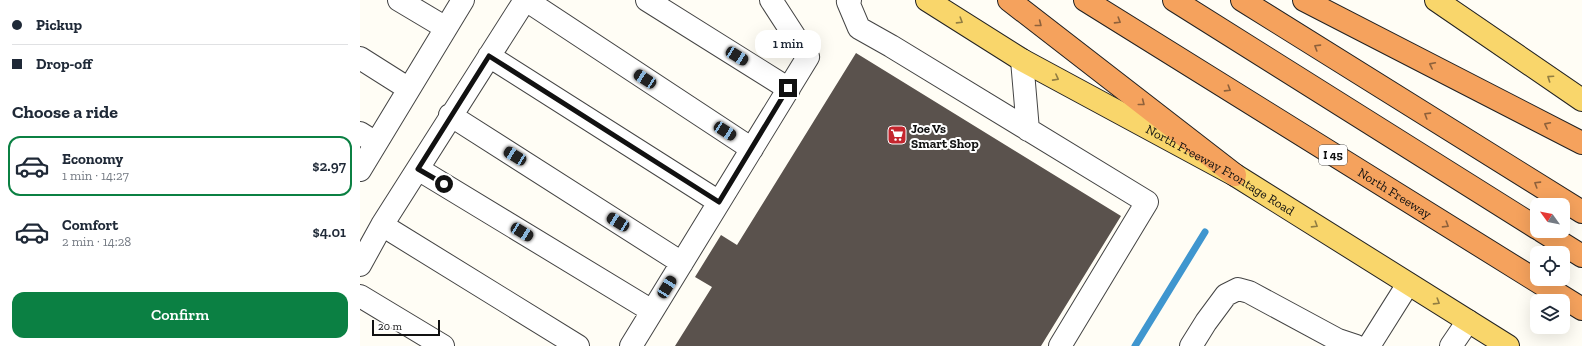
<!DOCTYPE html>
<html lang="en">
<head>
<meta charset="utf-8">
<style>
  :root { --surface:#fff; --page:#f2f2f3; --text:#1f2937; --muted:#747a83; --line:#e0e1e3; --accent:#0b8043 }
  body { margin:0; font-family:"Zilla Slab",serif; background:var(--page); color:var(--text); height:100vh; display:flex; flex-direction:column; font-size:15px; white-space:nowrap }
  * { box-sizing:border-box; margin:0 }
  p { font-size:13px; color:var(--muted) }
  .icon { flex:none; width:22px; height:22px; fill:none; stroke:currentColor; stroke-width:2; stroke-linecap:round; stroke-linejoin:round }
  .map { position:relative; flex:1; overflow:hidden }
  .details { display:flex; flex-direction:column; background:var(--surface); width:360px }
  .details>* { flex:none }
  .top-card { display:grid; align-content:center; height:88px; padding:0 12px; background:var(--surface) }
  .needle { width:26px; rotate:303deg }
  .tools { position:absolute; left:1170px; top:198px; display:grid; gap:8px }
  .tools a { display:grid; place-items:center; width:40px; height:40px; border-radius:8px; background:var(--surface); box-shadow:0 4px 16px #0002; font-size:20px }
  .scale { position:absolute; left:12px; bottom:10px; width:68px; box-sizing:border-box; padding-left:4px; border:2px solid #111; border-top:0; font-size:11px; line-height:14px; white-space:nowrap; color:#111; -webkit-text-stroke:3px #fff; paint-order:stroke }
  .end { position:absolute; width:18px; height:18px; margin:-9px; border:5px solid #111; background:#fff; box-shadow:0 0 0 2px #fff }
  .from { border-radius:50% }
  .bubble { position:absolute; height:28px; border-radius:12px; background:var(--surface); box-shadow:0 4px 16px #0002; font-size:13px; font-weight:600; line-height:28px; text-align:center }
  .car { position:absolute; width:12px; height:24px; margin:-12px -6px; border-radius:5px; box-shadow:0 0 3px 1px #0007; background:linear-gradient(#222 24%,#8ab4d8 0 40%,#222 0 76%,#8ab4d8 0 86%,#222 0) }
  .top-card b { display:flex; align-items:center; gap:14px; height:38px; font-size:15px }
  .top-card b+b { border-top:1px solid var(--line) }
  .top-card i { width:10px; height:10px; background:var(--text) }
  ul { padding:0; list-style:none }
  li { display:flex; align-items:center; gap:12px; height:60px; margin:0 8px 6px; padding:0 4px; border:2px solid transparent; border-radius:12px }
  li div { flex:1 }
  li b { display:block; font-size:15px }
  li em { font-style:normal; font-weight:600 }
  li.selected { border-color:var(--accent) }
  li>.icon { width:36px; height:36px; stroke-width:1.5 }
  h2 { padding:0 12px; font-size:18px; line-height:48px }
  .action { display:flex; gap:8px; margin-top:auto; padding:8px 12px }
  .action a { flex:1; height:46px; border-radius:12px; background:var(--accent); color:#fff; font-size:16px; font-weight:600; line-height:46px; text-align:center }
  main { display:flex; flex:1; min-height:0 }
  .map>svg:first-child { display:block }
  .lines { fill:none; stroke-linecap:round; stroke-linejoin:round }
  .stream { stroke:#3f96cf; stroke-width:7 }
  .building { fill:#5a524d }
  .minor-casing { stroke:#444; stroke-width:24 }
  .major-casing { stroke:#222; stroke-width:24 }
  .highway-casing { stroke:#222; stroke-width:24 }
  .minor { stroke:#fff; stroke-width:22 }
  .major { stroke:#f9d66b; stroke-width:22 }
  .highway { stroke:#f5a25d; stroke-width:22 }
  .oneway { stroke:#917d42 }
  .oneway2 { stroke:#8e613b }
  .route { stroke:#111; stroke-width:5 }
  .labels { text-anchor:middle; stroke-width:4; stroke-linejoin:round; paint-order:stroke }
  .shield { fill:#fff; stroke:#585858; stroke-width:1 }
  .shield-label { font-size:12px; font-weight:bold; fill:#111 }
  .poi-label { font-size:13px; font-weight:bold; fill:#111; stroke:#fff; text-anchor:start }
  .street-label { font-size:13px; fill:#111; stroke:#fff }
</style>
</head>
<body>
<main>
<section class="details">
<div class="top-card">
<b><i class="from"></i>Pickup</b>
<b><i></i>Drop-off</b>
</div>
<h2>Choose a ride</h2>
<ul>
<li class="selected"><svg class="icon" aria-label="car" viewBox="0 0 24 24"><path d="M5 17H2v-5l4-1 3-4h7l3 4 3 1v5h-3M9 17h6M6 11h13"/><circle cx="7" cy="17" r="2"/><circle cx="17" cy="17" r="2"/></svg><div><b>Economy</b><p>1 min · 14:27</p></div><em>$2.97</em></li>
<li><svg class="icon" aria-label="car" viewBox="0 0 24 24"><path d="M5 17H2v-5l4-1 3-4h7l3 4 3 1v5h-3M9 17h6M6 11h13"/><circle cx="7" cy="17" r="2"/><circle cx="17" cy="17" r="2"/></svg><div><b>Comfort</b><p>2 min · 14:28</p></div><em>$4.01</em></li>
</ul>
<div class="action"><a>Confirm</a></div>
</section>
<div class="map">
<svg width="1222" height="346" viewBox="0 0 1222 346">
  <rect width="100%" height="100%" fill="#fffdf5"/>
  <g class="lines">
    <path class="stream" d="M 775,346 L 845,232"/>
  </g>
  <path class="building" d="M 496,53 L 761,216 L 681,346 L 315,346 L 352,287 L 335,277 L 361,235 L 377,245 Z"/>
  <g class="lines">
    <g class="minor-casing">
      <path id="minor" d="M 39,0 L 86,28
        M 166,0 L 392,149
        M 287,0 L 429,89
        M 490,0 L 488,2 L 499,28 L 531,46 L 787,202 L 700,346
        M 129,56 L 359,202
        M 0,58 L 49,89
        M 662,60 L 668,130
        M 90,115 L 322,263
        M 0,133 L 16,143
        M 58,169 L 292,311
        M 0,170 L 103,0
        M 22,225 L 218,346
        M 0,265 L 22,225 L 165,0
        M 0,296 L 83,346
        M 271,346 L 448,57 L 411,0
        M 831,346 L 846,322 L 866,295 L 878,289 L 889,292 L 978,340 L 996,346
        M 1009,346 L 1048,284
        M 1091,346 L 1108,321"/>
    </g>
    <g class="major-casing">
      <g id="major">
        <path id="s1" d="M 567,0 L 662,60 L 875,175 L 1148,346"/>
        <path d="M 1076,0 L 1222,100"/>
      </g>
    </g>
    <g class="highway-casing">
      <g id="highway">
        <path d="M 649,0 L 875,175"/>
        <path id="s2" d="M 725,0 L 1222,309"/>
        <path d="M 814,0 L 1177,228"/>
        <path d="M 882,0 L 1222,212"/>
        <path d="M 944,0 L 1222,143"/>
        <path d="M 1182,231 L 1222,256"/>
      </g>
    </g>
    <use href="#minor" class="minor"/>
    <use href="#major" class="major"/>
    <use href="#highway" class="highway"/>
  </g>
  <defs><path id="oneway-chevron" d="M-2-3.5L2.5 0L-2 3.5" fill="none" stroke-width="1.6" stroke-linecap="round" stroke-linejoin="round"/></defs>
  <g class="oneway">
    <use href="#oneway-chevron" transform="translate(600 21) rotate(32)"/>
    <use href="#oneway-chevron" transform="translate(696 78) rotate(28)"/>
    <use href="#oneway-chevron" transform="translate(1190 78) rotate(-146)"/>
    <use href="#oneway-chevron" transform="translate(955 225) rotate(32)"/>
    <use href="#oneway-chevron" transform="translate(1077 302) rotate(32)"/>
  </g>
  <g class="oneway2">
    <use href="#oneway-chevron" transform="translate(758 21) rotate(32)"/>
    <use href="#oneway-chevron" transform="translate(679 24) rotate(38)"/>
    <use href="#oneway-chevron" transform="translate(957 47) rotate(-148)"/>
    <use href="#oneway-chevron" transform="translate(1072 65) rotate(-153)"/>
    <use href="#oneway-chevron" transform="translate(868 89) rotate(32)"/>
    <use href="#oneway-chevron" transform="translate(782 103) rotate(38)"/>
    <use href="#oneway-chevron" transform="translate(1067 115) rotate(-148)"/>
    <use href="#oneway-chevron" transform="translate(1187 125) rotate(-153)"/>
    <use href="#oneway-chevron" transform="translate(1177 184) rotate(-148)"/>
    <use href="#oneway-chevron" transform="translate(1086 225) rotate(32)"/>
  </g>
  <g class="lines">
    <path class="route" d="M 84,184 L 58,169 L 129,56 L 359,202 L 428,88"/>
  </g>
  <defs>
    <g id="supermarket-square" transform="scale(1)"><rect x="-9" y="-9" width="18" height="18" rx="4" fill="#c4262e" stroke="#fff"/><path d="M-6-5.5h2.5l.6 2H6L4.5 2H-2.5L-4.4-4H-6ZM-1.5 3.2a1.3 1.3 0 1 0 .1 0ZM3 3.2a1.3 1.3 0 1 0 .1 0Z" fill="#fff"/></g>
  </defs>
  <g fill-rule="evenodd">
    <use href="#supermarket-square" x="537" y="135"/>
  </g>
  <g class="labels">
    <rect class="shield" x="959" y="145" width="28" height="20" rx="3"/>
    <g class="shield-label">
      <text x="973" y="159">I 45</text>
    </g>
    <g class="poi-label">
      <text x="551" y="133">Joe Vs<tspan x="551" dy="15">Smart Shop</tspan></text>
    </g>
    <g class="street-label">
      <text dy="5" stroke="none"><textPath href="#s1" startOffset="339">North Freeway Frontage Road</textPath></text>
      <text dy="5" stroke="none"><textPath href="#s2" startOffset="365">North Freeway</textPath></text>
    </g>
  </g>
</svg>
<div class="tools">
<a><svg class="needle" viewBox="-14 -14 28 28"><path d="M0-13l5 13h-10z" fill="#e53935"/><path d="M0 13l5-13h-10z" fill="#747a83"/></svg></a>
<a><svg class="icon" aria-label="locate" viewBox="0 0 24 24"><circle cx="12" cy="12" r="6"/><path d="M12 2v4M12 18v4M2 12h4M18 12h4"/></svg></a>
<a><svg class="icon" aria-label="layers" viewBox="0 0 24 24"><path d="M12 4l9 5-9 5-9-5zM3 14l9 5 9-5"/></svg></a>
</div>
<div class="scale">20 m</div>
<i class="end from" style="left:84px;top:184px"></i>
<i class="end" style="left:428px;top:88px"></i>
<div class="bubble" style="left:395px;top:30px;width:66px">1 min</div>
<i class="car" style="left:377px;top:56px;rotate:122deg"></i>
<i class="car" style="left:285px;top:79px;rotate:303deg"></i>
<i class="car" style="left:365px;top:131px;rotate:123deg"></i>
<i class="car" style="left:155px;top:156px;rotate:302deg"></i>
<i class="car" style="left:258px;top:222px;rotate:302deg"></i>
<i class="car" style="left:162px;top:232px;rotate:121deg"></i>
<i class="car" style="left:307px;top:287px;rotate:32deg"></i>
</div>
</main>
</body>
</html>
